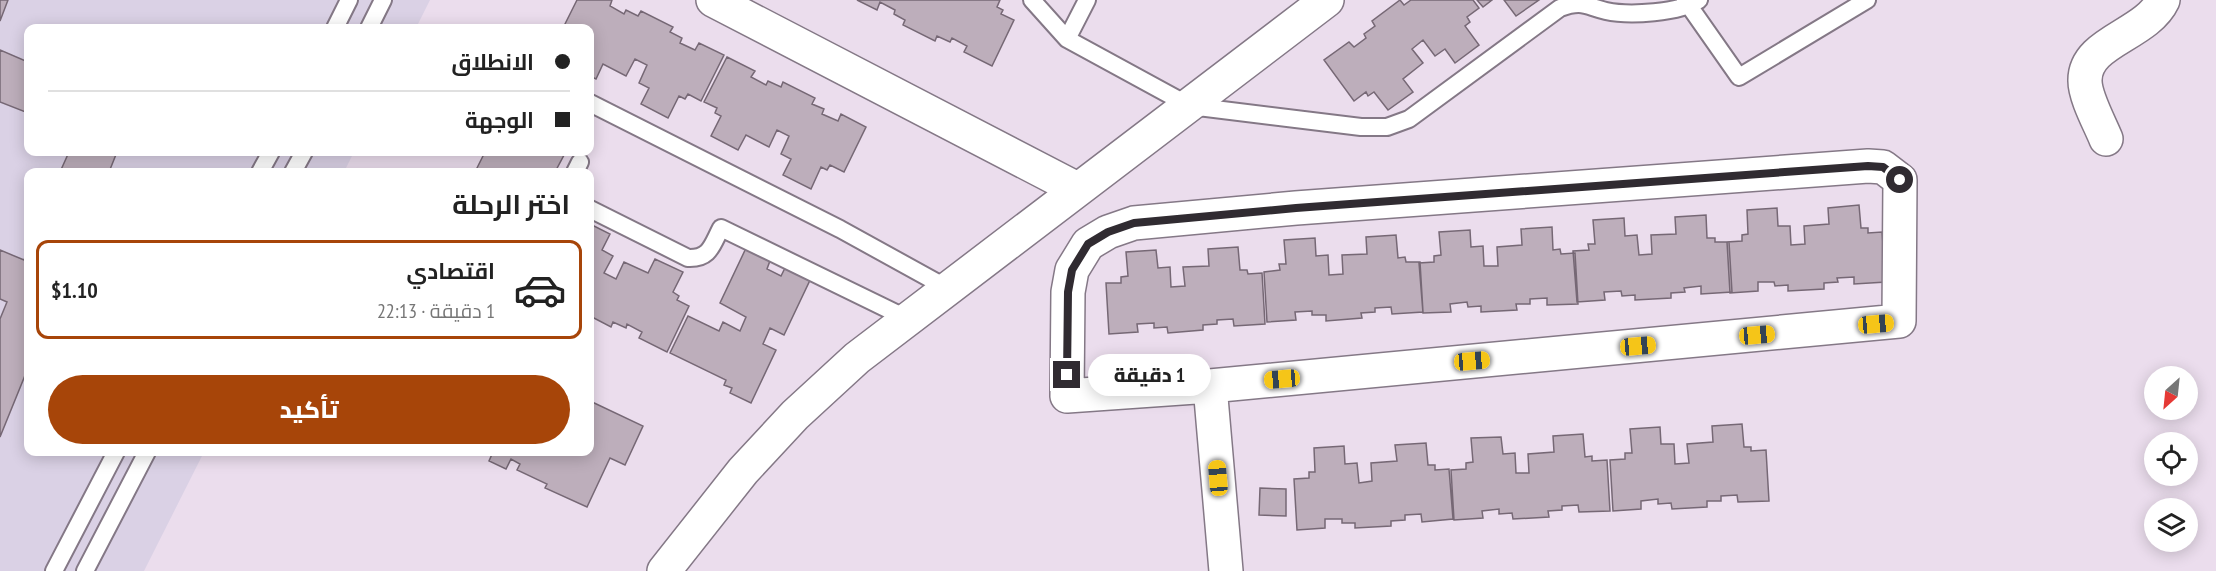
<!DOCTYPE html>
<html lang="ar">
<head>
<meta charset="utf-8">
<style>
  :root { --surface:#fff; --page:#f6f6f6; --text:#222; --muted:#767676; --line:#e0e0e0; --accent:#a74509 }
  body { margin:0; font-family:"PT Sans Narrow",Cairo,sans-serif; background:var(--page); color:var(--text); direction:rtl; height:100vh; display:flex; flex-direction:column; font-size:22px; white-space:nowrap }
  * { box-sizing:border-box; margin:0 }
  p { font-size:20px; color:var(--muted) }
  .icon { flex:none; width:33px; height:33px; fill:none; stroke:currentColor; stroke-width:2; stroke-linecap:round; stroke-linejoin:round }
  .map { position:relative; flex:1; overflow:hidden; direction:ltr }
  .panel { position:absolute; left:24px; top:168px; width:570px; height:288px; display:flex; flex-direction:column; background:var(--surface); border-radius:12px; box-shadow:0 3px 15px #0003; direction:rtl }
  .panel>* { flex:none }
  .banner { position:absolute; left:24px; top:24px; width:570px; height:132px; border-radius:12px; box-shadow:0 3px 15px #0003; direction:rtl; display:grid; align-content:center; height:132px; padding:0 24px; background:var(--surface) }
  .needle { width:39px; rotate:207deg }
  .controls { position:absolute; left:2144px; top:366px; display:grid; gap:12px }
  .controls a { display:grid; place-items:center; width:54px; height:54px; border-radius:50%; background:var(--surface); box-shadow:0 3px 15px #0003; font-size:30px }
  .end { position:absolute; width:27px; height:27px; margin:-14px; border:8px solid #302b31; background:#fff; box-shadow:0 0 0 3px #fff }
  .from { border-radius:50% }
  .bubble { position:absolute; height:42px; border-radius:21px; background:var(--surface); box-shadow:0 3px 15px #0003; font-size:20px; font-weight:800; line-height:42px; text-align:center; direction:rtl }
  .car { position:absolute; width:18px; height:36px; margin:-18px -9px; border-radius:8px; box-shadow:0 0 4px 2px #0007; background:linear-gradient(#f5c518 24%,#345 0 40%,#f5c518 0 76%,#345 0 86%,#f5c518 0) }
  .banner b { display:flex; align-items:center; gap:21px; height:57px; font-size:22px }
  .banner b+b { border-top:2px solid var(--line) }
  .banner i { width:15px; height:15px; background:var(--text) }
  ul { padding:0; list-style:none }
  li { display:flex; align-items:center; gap:18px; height:99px; margin:0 12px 9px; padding:0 12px; border:3px solid var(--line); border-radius:12px }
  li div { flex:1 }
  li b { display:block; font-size:22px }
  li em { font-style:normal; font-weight:800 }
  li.active { border-color:var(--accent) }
  li>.icon { width:54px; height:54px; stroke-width:1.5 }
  h2 { padding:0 24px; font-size:27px; line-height:72px }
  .action { display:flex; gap:12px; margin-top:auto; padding:12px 24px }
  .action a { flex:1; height:69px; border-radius:36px; background:var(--accent); color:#fff; font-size:24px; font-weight:800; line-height:69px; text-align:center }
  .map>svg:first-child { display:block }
  .education { fill:#dad1e5 }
  .building { fill:#bdaebb; stroke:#766875; stroke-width:1.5 }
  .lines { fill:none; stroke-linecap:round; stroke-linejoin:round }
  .service-casing { stroke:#847886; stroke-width:20 }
  .minor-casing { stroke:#847886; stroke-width:36 }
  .service { stroke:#fff; stroke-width:16 }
  .minor { stroke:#fff; stroke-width:33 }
  .route { stroke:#302b31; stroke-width:8 }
</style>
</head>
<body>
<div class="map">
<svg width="2216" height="571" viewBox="0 0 2216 571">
  <rect width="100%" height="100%" fill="#ebdded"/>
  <path class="education" d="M 0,0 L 430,0 L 416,28 L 28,28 L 28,152 L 354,152 L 344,172 L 28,172 L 28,452 L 204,452 L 144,571 L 0,571 Z"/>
  <path class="building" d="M 0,0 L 8,0 L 0,21 Z
    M 577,0 L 612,0 L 610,6 L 624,14 L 626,10 L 638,16 L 641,11 L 673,27 L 670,32 L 682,38 L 680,43 L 695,50 L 699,43 L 724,55 L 701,101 L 688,94 L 685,99 L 679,96 L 668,118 L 641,104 L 649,88 L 639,83 L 647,65 L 635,59 L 626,76 L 603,64 L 596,79 L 590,76 L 590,28 L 563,28 Z
    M 857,0 L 1000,0 L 997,7 L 1003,10 L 1001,14 L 1014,20 L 992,66 L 964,52 L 967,46 L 952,38 L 950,42 L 937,36 L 935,41 L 903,25 L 905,20 L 894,14 L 895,10 L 880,2 L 877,10 Z
    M 1400,0 L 1404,5 L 1411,0 L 1473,0 L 1479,8 L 1467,17 L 1470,22 L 1465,26 L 1479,45 L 1455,63 L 1445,49 L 1435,56 L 1423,40 L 1412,49 L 1423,63 L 1403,79 L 1413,92 L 1388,110 L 1374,92 L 1368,96 L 1366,92 L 1354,101 L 1324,60 L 1349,42 L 1354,47 L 1366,38 L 1364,34 L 1375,26 L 1372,21 Z
    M 1477,0 L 1492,0 L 1483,7 Z
    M 1504,0 L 1539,0 L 1516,16 Z
    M 0,50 L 28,62 L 28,113 L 0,102 Z
    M 727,57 L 755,71 L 751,77 L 766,85 L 768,81 L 781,87 L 783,82 L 815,98 L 812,104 L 824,109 L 822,114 L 838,121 L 841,114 L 866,127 L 844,172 L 830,165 L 827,170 L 821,167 L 811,189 L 783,175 L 791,159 L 781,154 L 789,136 L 777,130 L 769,147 L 746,135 L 738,150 L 711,136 L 721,116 L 715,113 L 717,108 L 704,102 Z
    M 69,152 L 117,152 L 109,172 L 60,172 Z
    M 485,152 L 557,152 L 564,155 L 555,172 L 475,172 Z
    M 1859,205 L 1861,228 L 1868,228 L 1868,233 L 1882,232 L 1886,282 L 1854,284 L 1854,277 L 1837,278 L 1838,282 L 1824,283 L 1824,289 L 1788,291 L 1788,285 L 1775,286 L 1774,282 L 1758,282 L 1758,291 L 1730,293 L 1727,242 L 1742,241 L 1742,235 L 1748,234 L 1747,210 L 1777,208 L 1778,226 L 1790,226 L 1791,245 L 1805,244 L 1804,226 L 1829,224 L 1828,208 Z
    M 1706,215 L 1707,238 L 1715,238 L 1715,242 L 1729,242 L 1732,292 L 1701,294 L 1701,286 L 1684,288 L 1685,292 L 1671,293 L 1671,298 L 1635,300 L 1635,295 L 1622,296 L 1621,291 L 1604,292 L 1605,300 L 1577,302 L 1573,251 L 1589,250 L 1588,244 L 1595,244 L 1593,220 L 1624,218 L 1625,236 L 1637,235 L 1639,255 L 1652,254 L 1651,235 L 1676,234 L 1675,217 Z
    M 590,224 L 610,234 L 602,250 L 613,256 L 604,273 L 616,279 L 624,262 L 648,273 L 655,259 L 683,272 L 673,292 L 679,296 L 677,300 L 689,306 L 667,352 L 639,338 L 642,332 L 627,324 L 626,328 L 613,322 L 611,327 L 590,316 Z
    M 1552,227 L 1553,250 L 1560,249 L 1561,254 L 1575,253 L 1578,304 L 1547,305 L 1547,298 L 1530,299 L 1530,304 L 1516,304 L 1517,310 L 1481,312 L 1481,306 L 1468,307 L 1467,302 L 1450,304 L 1451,312 L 1423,313 L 1419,263 L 1434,262 L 1434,256 L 1441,255 L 1439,232 L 1470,230 L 1471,247 L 1483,246 L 1484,266 L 1498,266 L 1497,247 L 1522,245 L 1521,229 Z
    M 1396,235 L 1398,258 L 1405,257 L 1406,262 L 1420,262 L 1423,312 L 1392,314 L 1391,307 L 1375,308 L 1375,312 L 1361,313 L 1362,318 L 1326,321 L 1326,315 L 1312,315 L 1312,311 L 1295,312 L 1296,320 L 1267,322 L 1264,272 L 1280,270 L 1279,264 L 1286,264 L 1284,240 L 1315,238 L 1316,256 L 1328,255 L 1329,275 L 1343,274 L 1342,255 L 1367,254 L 1366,237 Z
    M 747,246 L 771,258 L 767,269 L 781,276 L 786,266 L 811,278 L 784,335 L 770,328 L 763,344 L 776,350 L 751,403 L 730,393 L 732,388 L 724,385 L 726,380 L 670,353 L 688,316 L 719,331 L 723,322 L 740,331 L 746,317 L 720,303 Z
    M 1238,247 L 1240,270 L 1247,270 L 1248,274 L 1262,273 L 1265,324 L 1234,326 L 1233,319 L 1217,320 L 1217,324 L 1203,325 L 1203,330 L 1168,333 L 1167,327 L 1154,328 L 1154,323 L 1137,324 L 1138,332 L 1109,334 L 1106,283 L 1121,283 L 1121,277 L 1128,276 L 1126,252 L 1156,250 L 1158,268 L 1170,267 L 1171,287 L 1185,286 L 1183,267 L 1209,266 L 1208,249 Z
    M 0,250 L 24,260 L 28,250 L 28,368 L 0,437 L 0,319 L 7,302 L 0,299 Z
    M 590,401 L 643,426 L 625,465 L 610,458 L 587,507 L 545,488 L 547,484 L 517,470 L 520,464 L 511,459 L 506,469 L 489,461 L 493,452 L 590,452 Z
    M 1742,424 L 1744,447 L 1751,447 L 1751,451 L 1766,450 L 1769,501 L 1738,502 L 1737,495 L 1721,496 L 1721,501 L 1707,501 L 1707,507 L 1672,509 L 1671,503 L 1658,504 L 1658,499 L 1641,501 L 1641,509 L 1613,511 L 1610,460 L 1625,459 L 1625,453 L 1632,453 L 1630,429 L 1660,427 L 1661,444 L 1674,444 L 1675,464 L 1689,463 L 1687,444 L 1713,442 L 1712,426 Z
    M 1583,434 L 1585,457 L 1592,456 L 1592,461 L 1607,460 L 1610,511 L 1579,512 L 1578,505 L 1562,506 L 1562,510 L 1548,511 L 1549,517 L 1513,519 L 1512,513 L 1499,514 L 1499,509 L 1482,511 L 1483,518 L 1454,520 L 1451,470 L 1466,469 L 1466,463 L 1473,462 L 1471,438 L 1501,437 L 1503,454 L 1515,453 L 1516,473 L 1529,473 L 1528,454 L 1554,452 L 1553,436 Z
    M 1426,443 L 1428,465 L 1435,465 L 1435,470 L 1449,469 L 1453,519 L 1422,522 L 1421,514 L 1405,515 L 1405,520 L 1391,521 L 1391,526 L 1355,528 L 1355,523 L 1342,523 L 1342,519 L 1325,519 L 1325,528 L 1297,530 L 1294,479 L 1309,478 L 1309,472 L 1315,472 L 1314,448 L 1344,446 L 1345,464 L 1357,463 L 1359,483 L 1372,481 L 1371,463 L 1397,461 L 1395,445 Z
    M 1260,488 L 1286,489 L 1286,516 L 1259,515 Z"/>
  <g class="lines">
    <g class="service-casing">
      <path id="service" d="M 1032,0 L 1067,39 L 1190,106 L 1361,127 L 1387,127 L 1409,119 L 1560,8 C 1583,0 1585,6 1606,11 C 1629,16 1680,13 1699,0
        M 1685,0 L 1739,77 L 1867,0
        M 335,28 L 349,0
        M 369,28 L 383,0
        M 1067,39 L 1087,0
        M 590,103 L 840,229 L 947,288
        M 260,172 L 271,152
        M 293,172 L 304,152
        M 575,172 L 580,162
        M 590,209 L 688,258 C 710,259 712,245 721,228 L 908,319
        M 54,571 L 116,452
        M 85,571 L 147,452"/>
    </g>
    <g class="minor-casing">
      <path id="minor" d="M 713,0 L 1077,189
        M 2106,139 C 2100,124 2085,97 2085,81 C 2084,41 2146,36 2163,0
        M 1868,166 L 1883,167 L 1900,180 L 1899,321 L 1210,386 L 1067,396 L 1068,292 L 1072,270 L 1088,244 L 1108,232 L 1134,223 L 1296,208 Z
        M 1210,386 L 1226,571
        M 664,571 L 743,471 L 795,415 L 857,358 L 1327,0"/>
    </g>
    <use href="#service" class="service"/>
    <use href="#minor" class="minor"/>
  </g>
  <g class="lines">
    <path class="route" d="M 1067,375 L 1068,292 L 1072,270 L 1088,244 L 1108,232 L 1134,223 L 1296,208 L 1868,166 L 1883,167 L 1900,180"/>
  </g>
</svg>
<div class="controls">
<a><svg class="needle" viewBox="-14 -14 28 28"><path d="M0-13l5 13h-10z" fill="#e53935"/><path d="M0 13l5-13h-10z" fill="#767676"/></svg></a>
<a><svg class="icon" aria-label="locate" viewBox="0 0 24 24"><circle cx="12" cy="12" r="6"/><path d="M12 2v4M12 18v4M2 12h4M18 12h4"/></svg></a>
<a><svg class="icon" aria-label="layers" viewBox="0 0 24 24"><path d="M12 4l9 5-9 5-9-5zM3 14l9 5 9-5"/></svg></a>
</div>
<i class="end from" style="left:1900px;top:180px"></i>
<i class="end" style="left:1067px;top:375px"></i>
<div class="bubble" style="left:1088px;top:354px;width:123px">1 دقيقة</div>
<i class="car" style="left:1876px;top:324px;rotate:85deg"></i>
<i class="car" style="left:1757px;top:335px;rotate:85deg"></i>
<i class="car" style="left:1638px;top:346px;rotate:85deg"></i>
<i class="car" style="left:1472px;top:361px;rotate:85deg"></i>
<i class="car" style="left:1282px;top:379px;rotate:265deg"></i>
<i class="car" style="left:1218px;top:478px;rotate:355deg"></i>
<div class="banner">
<b><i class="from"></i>الانطلاق</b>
<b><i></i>الوجهة</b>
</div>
<section class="panel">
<h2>اختر الرحلة</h2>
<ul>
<li class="active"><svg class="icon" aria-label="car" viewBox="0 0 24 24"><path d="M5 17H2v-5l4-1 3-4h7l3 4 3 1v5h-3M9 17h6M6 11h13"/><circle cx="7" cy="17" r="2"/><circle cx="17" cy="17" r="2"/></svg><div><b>اقتصادي</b><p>1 دقيقة · 22:13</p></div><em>$1.10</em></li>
</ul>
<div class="action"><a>تأكيد</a></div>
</section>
</div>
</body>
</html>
